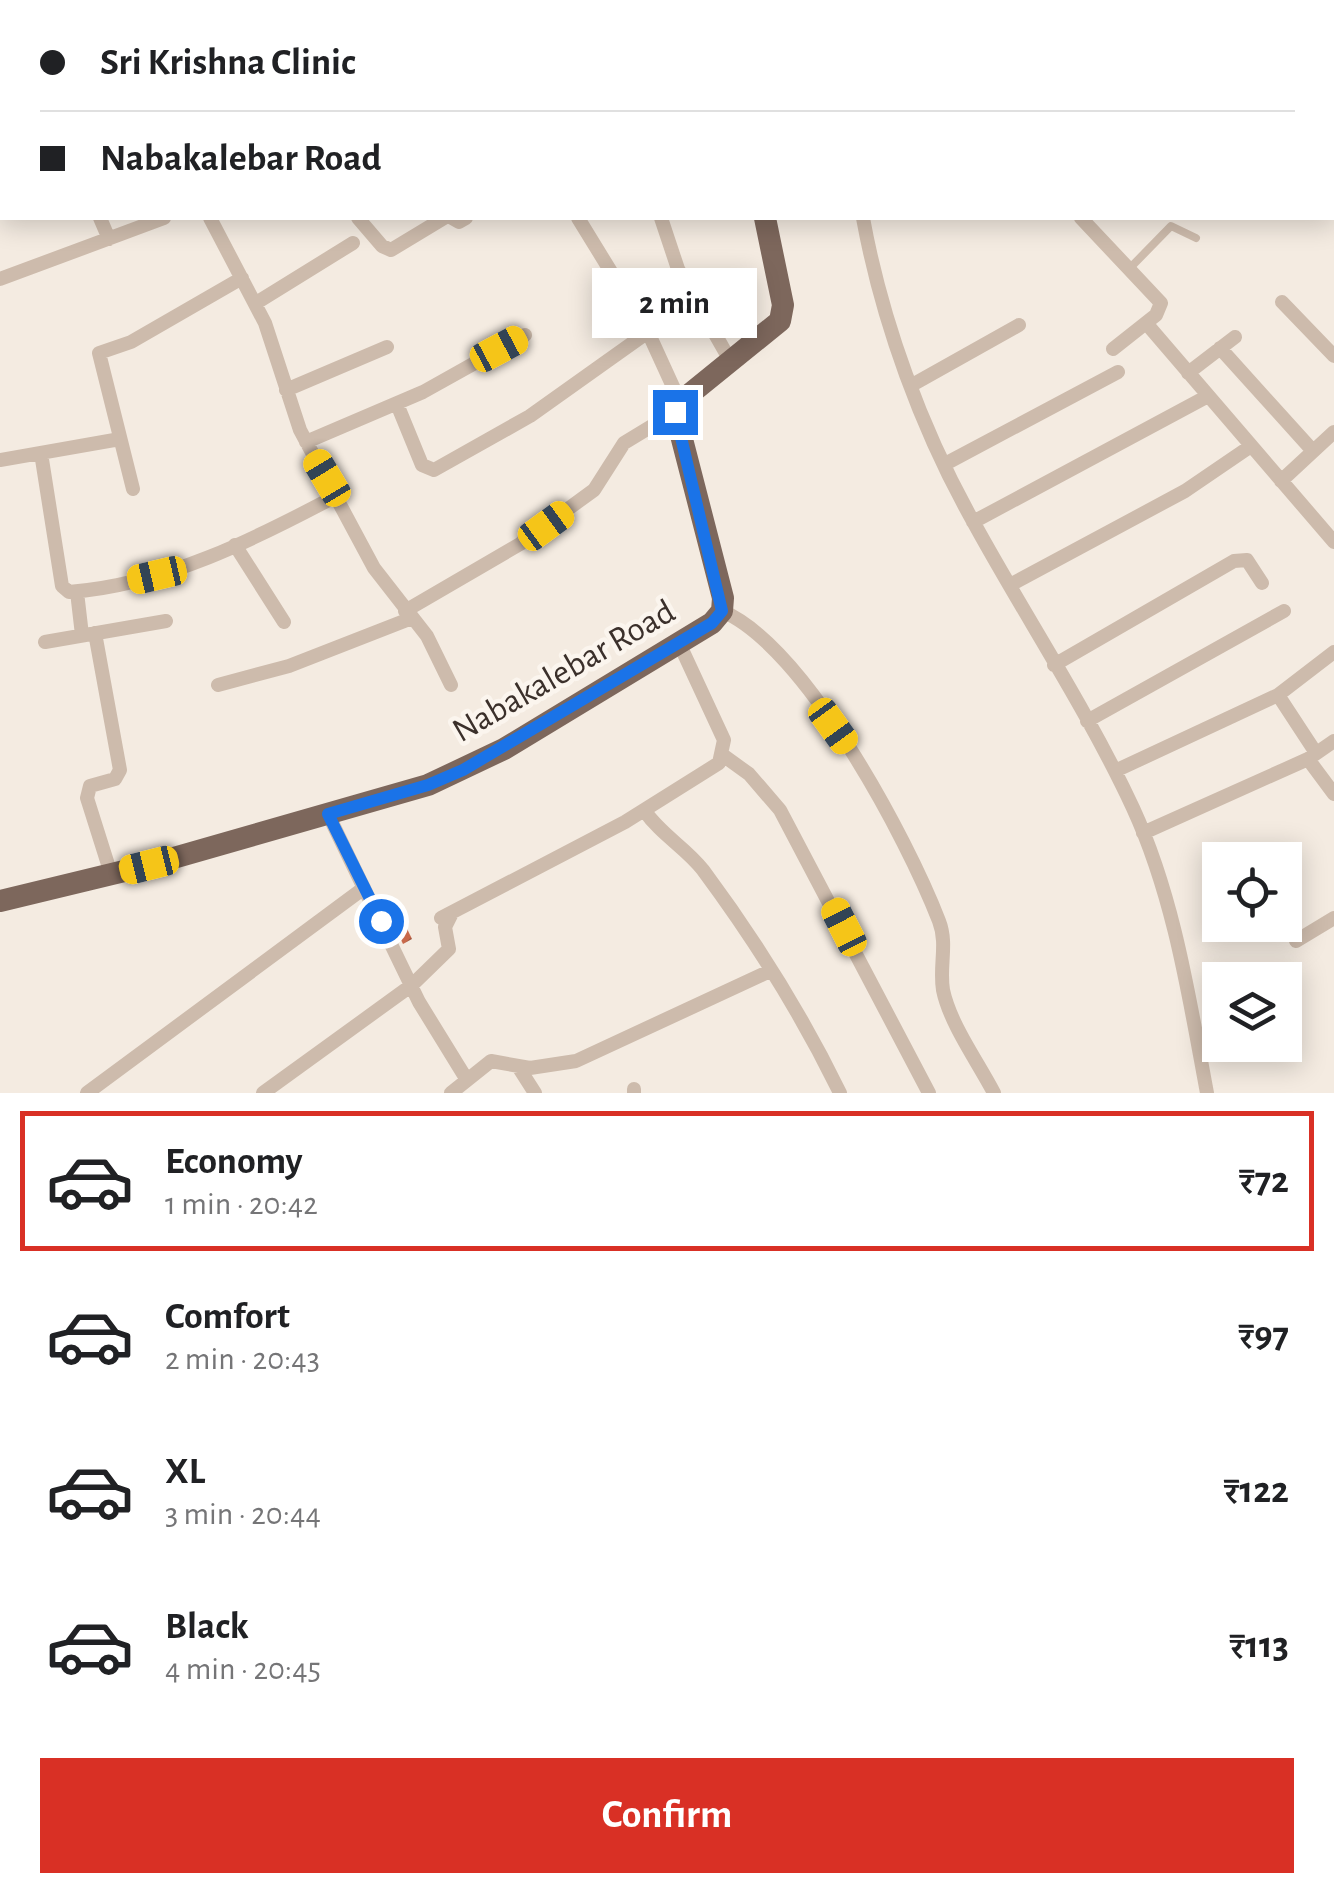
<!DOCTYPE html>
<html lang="en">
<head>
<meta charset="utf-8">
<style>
  :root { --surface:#fff; --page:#f2f2f2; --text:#202124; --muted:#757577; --line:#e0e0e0; --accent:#d93025 }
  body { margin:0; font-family:"Alegreya Sans",sans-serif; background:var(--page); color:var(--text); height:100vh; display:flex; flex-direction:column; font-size:38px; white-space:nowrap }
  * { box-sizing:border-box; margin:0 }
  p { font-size:32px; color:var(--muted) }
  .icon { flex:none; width:55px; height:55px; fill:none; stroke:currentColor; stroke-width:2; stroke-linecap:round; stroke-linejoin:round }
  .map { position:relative; height:1093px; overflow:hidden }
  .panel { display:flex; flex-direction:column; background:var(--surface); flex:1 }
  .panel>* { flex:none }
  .top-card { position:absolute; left:0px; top:0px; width:1335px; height:220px; box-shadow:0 5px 25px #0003; display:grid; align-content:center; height:220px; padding:0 40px; background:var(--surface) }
  .tools { position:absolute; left:1202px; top:842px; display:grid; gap:20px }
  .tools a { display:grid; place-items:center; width:100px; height:100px; border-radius:0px; background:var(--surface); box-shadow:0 5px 25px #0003; font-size:50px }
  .end { position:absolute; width:45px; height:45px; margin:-22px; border:12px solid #1a73e8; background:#fff; box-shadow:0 0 0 5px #fff }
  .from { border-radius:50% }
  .bubble { position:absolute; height:70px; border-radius:0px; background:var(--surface); box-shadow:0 5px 25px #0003; font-size:32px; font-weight:700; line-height:70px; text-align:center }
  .car { position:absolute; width:30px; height:60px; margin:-30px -15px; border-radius:12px; box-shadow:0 0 8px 2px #0007; background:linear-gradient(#f5c518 24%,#345 0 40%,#f5c518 0 76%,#345 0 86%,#f5c518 0) }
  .top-card b { display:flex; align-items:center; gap:35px; height:95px; font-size:38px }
  .top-card b+b { border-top:2px solid var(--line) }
  .top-card i { width:25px; height:25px; background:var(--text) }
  ul { padding:18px 0 0; list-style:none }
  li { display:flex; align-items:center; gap:30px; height:140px; margin:0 20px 15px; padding:0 20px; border:5px solid transparent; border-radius:0px }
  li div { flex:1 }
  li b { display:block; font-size:38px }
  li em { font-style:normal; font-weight:700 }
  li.selected { border-color:var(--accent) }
  li>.icon { width:90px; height:90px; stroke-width:1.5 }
  .cta { display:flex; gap:20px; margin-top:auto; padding:20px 40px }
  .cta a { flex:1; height:115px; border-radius:0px; background:var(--accent); color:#fff; font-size:40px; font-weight:700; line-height:115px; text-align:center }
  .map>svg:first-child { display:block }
  .building { fill:url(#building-hatch) }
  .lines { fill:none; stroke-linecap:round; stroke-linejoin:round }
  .service { stroke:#cdbbac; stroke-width:8 }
  .minor { stroke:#cdbbac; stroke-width:14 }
  .primary { stroke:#7d675c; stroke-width:22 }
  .route { stroke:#1a73e8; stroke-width:12 }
  .labels { text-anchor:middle; stroke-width:9; stroke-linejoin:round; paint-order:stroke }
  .street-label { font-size:35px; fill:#3b302b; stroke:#fbf5ee }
</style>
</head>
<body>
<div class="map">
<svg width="1334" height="1093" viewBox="0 0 1334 1093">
  <defs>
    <pattern id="building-hatch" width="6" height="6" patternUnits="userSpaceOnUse" patternTransform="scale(2.5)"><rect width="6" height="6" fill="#c8694b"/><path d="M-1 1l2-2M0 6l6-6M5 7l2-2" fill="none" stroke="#a4573f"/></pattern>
  </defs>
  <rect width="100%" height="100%" fill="#f4ebe1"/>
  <path class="building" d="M 397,908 L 412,939 L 403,944 L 388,913 Z"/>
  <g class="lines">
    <path class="service" d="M 1332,33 L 1334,31
      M 1130,268 L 1171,226 L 1196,238"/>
    <path class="minor" d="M 97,0 L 99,2
      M 250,0 L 251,2
      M 456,0 L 457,2
      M 897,0 L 898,2
      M 1021,2 L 1022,0
      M 100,218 L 109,239
      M 210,218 L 265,323 L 300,430 L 374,568 L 427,636 L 451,685
      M 358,218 L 382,246 L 391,250 L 444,218
      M 452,218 L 459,222 L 466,218
      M 578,218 L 648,332 L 680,402
      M 661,218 L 678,269 L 731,362
      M 863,218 C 882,322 922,431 974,523 C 1026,618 1087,709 1133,808 C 1174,897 1189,997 1207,1093
      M 1081,218 L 1161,303 L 1156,315 L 1113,349
      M 0,279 L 164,218
      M 1282,302 L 1334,356
      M 256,303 L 353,243
      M 1146,323 L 1334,542
      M 1220,348 L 1313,451
      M 1188,373 L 1235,337
      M 912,385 L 1019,325
      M 286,390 L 387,347
      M 397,404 L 422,465 L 434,470 L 530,416 L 648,332
      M 306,442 L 423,392 L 525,335
      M 41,453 L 62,586 L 69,592 C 165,585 255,539 338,495
      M 0,460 L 120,439
      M 945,464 L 1118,372
      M 1281,481 L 1334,432
      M 133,489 L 99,353 L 131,342 L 242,278
      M 973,522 L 1208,396
      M 235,545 L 284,622
      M 1010,585 L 1185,491 L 1251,446
      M 77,592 L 82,635
      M 405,611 L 520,544 L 594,490 L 624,443 L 675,412
      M 722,611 C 805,646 907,838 939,921 C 948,944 939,966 943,990 C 950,1024 978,1062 994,1093
      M 95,633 L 120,770 L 115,779 L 90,786 L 87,798 L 111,874
      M 45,642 L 166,621
      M 1054,665 L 1234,561 L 1247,560 L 1262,583
      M 218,685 L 289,666 L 412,618
      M 1278,695 L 1316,753
      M 1087,721 L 1284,611
      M 724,756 L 749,774 L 780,810 L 929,1093
      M 1308,759 L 1334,794
      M 1115,771 L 1278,695 L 1334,652
      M 644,810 C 661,835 685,847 703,870 C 755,940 802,1015 840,1093
      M 328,814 L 419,1002 L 467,1080
      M 1143,833 L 1308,759 L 1334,741
      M 441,918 L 625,822 L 719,763 L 724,740 L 679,643
      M 1296,941 L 1334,918
      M 519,1068 L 535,1093
      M 634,1089 L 634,1093
      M 87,1093 L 364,888
      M 263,1093 L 412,985 L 449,949 L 445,927 L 452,913
      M 451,1093 L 491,1061 L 530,1068 L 576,1061 L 770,971"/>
    <path class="primary" d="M 725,0 L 725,2
      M 0,901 L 149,865 L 428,785 L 504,749 L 712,623 L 722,611 L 723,598 L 675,412 L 680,402 L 780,321 L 783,305 L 765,218"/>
  </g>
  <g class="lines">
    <path class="route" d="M 381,921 L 328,814 L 428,785 L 463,770 L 712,623 L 722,611 L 675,412"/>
  </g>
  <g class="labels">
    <g class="street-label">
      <text transform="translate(563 670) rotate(-30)" y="12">Nabakalebar Road</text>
    </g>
  </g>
</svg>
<div class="tools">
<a><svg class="icon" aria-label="locate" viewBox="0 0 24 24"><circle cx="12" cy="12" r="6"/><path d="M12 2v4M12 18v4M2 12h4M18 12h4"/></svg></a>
<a><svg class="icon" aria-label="layers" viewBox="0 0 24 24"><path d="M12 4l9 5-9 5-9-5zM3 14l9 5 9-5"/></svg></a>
</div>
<i class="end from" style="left:381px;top:921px"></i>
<i class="end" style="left:675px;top:412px"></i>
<div class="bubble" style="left:592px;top:268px;width:165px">2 min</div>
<i class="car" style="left:499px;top:349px;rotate:62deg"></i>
<i class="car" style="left:327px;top:478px;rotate:329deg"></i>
<i class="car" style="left:546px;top:526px;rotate:54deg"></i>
<i class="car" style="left:157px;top:575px;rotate:257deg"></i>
<i class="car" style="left:833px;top:726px;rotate:144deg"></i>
<i class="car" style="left:149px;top:865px;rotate:256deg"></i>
<i class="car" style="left:844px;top:927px;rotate:333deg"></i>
<div class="top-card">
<b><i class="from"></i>Sri Krishna Clinic</b>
<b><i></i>Nabakalebar Road</b>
</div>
</div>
<section class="panel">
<ul>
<li class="selected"><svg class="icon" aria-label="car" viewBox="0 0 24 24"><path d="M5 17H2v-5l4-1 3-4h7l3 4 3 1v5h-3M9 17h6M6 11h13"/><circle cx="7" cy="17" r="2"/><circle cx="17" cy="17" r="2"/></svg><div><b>Economy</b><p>1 min · 20:42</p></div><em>₹72</em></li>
<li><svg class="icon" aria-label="car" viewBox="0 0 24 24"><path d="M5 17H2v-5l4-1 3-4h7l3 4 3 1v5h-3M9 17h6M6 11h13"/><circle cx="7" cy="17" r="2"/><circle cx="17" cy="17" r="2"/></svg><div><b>Comfort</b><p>2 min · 20:43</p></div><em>₹97</em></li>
<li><svg class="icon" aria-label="car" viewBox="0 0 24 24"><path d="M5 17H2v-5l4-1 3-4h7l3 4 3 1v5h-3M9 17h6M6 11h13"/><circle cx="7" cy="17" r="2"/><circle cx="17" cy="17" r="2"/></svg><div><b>XL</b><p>3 min · 20:44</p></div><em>₹122</em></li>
<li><svg class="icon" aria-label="car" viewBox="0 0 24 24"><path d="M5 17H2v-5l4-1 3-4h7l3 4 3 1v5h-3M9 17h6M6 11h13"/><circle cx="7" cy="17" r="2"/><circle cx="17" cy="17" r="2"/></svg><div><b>Black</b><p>4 min · 20:45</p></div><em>₹113</em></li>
</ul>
<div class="cta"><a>Confirm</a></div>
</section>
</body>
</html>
